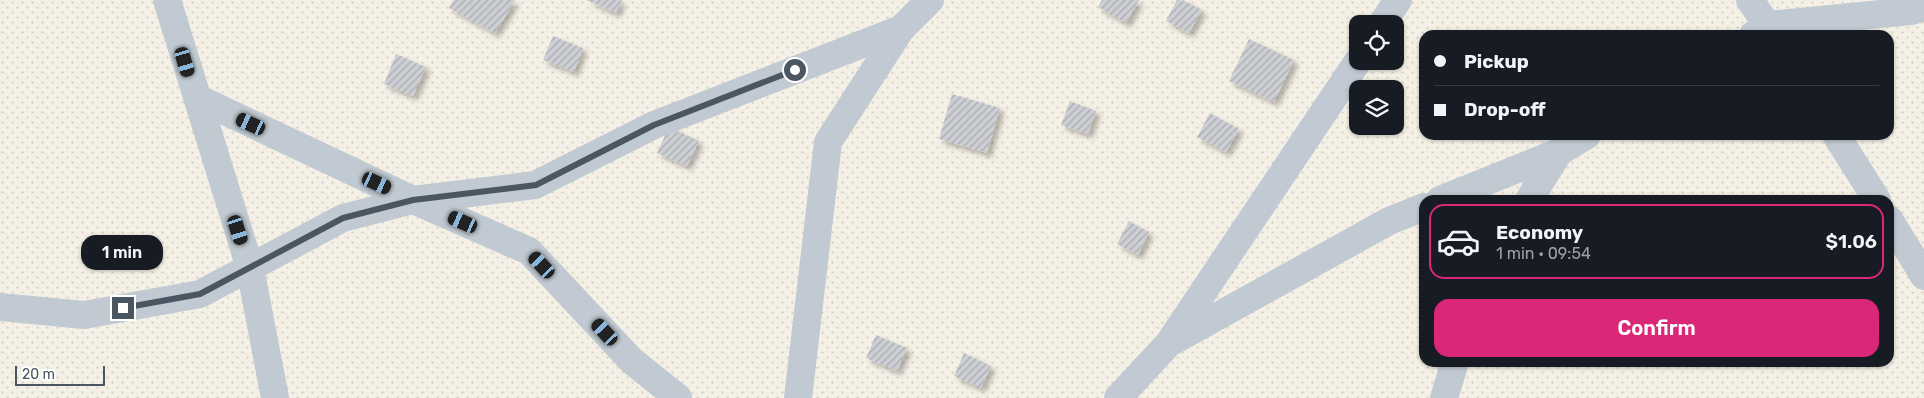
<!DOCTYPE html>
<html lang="en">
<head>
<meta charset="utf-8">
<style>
  :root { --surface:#171b24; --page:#242831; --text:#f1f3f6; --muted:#9ea1a6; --line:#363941; --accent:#db2777 }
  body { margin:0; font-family:Rubik,sans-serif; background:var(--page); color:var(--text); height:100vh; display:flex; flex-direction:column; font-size:19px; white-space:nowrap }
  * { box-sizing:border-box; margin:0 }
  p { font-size:16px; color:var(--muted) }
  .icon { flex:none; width:28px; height:28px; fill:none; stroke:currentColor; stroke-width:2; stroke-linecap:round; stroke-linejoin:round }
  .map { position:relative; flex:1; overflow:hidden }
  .details { position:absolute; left:1419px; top:195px; width:475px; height:172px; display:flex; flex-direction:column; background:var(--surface); border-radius:15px; box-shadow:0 1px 4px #0004 }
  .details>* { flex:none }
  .top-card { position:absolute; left:1419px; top:30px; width:475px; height:110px; border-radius:15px; box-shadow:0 1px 4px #0004; display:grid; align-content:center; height:110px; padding:0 15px; background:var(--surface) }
  .fabs { position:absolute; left:1349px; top:15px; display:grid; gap:10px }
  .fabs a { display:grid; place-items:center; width:55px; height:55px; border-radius:10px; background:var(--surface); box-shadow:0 1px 4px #0004; font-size:25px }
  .scale { position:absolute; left:15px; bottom:12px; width:90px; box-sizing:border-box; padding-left:5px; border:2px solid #4a5661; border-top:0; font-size:14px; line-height:18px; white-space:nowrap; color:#4a5661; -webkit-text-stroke:4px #fff; paint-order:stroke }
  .end { position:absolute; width:22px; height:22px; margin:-11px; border:6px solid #4a5661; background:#fff; box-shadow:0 0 0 2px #fff }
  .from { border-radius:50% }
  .bubble { position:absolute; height:35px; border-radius:15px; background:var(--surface); box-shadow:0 1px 4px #0004; font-size:16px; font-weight:600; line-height:35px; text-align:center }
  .car { position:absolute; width:15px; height:30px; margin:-15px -8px; border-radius:6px; box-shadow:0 0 4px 1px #0007; background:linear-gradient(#222 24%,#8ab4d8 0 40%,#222 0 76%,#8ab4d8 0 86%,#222 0) }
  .top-card b { display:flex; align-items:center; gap:18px; height:48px; font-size:19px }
  .top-card b+b { border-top:1px solid var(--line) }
  .top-card i { width:12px; height:12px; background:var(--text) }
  ul { padding:9px 0 0; list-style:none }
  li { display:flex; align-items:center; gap:15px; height:75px; margin:0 10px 8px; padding:0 5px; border:2px solid transparent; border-radius:15px }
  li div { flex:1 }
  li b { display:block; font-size:19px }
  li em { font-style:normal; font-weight:600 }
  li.on { border-color:var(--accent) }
  li>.icon { width:45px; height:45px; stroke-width:1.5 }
  .primary-button { display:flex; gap:10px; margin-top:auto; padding:10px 15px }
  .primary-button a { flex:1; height:58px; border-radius:15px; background:var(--accent); color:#fff; font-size:20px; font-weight:600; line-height:58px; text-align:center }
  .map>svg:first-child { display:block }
  .sand { fill:url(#sand-dots); fill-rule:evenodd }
  .building { fill:url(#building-hatch); filter:url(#shadow) }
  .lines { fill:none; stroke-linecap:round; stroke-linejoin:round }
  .minor { stroke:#c1cad2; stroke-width:28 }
  .route { stroke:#4a5661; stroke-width:6 }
</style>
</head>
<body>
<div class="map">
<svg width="1924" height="398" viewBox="0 0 1924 398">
  <defs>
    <pattern id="sand-dots" width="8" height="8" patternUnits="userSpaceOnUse" patternTransform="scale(1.25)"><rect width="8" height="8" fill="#f5f0e5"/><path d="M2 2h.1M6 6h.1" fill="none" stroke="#d4d0c7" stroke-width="1.8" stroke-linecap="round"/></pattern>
    <pattern id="building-hatch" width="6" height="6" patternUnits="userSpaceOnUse" patternTransform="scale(1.25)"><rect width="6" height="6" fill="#cdcfd5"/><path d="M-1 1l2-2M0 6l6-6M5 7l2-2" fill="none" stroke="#a8abb0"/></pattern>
    <filter id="shadow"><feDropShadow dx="4.5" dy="4.5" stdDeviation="2.5" flood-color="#0004"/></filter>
  </defs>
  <rect width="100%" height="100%" fill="#f5f3f3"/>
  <path class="sand" d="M 0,0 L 1924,0 L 1924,398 L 0,398 ZM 1358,24 L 1395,24 L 1395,61 L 1358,61 ZM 1424,35 L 1889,35 L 1889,135 L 1424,135 ZM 1358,89 L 1395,89 L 1395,126 L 1358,126 ZM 1424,200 L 1889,200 L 1889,362 L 1424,362 Z"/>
  <path class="building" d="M 454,0 L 515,0 L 495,33 L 449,8 Z
    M 586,0 L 622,0 L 616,13 Z
    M 1102,0 L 1139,0 L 1126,23 L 1098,7 Z
    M 1177,0 L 1183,0 L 1202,10 L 1189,33 L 1166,21 Z
    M 553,36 L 583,48 L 574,72 L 543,60 Z
    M 1249,39 L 1294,60 L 1274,102 L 1229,81 Z
    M 396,54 L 426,67 L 413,96 L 384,84 Z
    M 952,94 L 1000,108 L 987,153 L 939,139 Z
    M 1070,101 L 1096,111 L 1088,134 L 1061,125 Z
    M 1210,113 L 1239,129 L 1226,152 L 1197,137 Z
    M 669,127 L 699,141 L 687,166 L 657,153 Z
    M 1129,221 L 1149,232 L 1138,255 L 1117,244 Z
    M 876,335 L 907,348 L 897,371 L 866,358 Z
    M 964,353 L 991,366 L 981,388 L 954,376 Z"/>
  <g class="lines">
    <path class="minor" d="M 167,0 L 250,268 L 275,398
      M 1750,0 L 1774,35
      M 1382,24 L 1398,0
      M 1753,35 L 1768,25 L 1911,11 L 1924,7
      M 197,98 L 413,200 L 535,185 L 654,125 L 901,29
      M 1836,135 L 1877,200
      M 1440,200 L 1559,152 L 1587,135
      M 1529,200 L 1559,152
      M 1889,219 L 1924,276
      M 0,307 L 84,315 L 200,294 L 343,218 L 413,200 L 529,251 L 631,360 L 678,398
      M 1173,341 L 1389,221 L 1424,207
      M 798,398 L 828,142 L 901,29 L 930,0
      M 1118,398 L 1169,343 L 1358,61
      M 1444,398 L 1455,362"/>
  </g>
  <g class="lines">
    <path class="route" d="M 123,308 L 200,294 L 343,218 L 413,200 L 536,185 L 654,125 L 795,70"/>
  </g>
</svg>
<div class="fabs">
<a><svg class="icon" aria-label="locate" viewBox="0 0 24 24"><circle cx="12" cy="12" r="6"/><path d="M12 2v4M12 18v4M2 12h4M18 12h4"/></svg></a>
<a><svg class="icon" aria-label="layers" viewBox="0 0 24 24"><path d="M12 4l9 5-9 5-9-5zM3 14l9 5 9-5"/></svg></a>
</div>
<div class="scale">20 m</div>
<i class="end from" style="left:795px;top:70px"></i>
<i class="end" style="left:123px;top:308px"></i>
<div class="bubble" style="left:81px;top:235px;width:82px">1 min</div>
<i class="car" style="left:185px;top:62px;rotate:163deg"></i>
<i class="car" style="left:251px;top:124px;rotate:295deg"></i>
<i class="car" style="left:377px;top:183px;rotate:115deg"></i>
<i class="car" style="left:463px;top:222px;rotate:294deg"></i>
<i class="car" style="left:238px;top:230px;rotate:162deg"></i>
<i class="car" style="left:542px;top:265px;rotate:317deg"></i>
<i class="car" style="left:605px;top:332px;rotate:317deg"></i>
<div class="top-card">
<b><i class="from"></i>Pickup</b>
<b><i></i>Drop-off</b>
</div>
<section class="details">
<ul>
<li class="on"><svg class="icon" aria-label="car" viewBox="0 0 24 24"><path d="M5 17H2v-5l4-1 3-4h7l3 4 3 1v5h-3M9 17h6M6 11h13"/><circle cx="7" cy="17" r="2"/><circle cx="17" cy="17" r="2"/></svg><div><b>Economy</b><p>1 min · 09:54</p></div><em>$1.06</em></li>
</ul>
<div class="primary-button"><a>Confirm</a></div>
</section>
</div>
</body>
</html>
